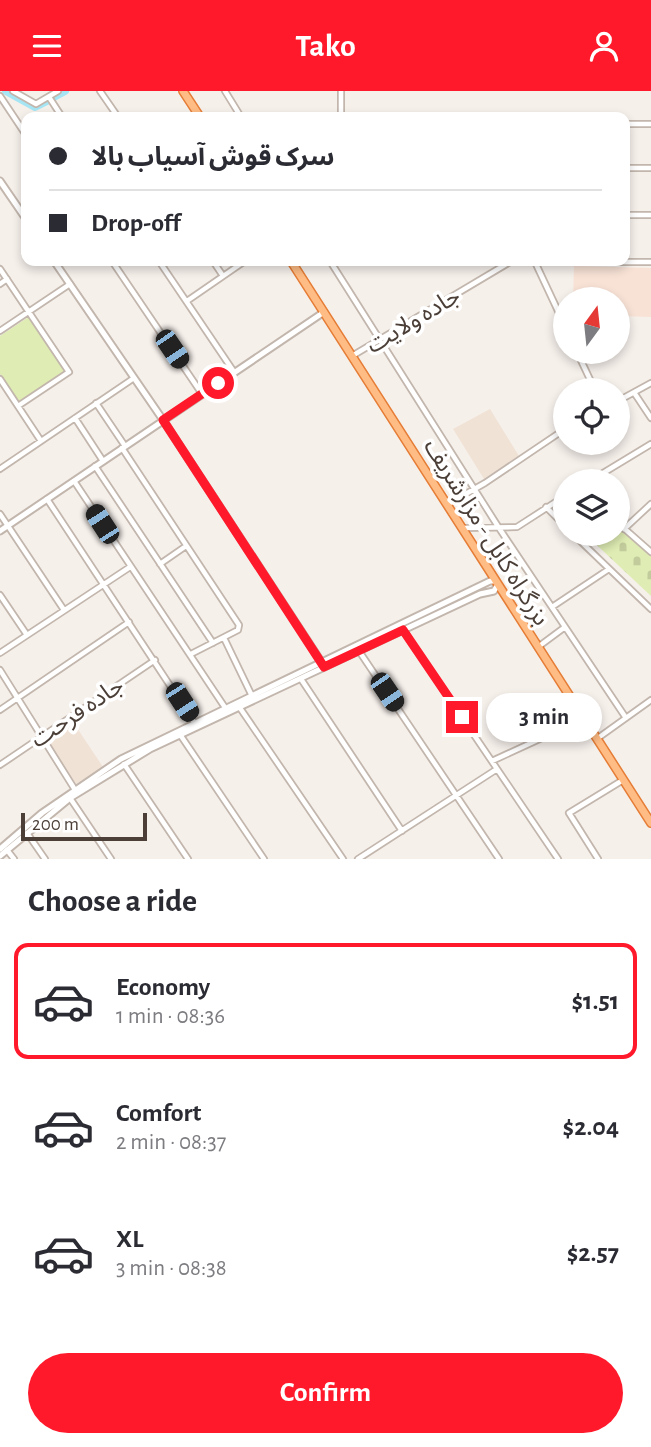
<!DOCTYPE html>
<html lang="en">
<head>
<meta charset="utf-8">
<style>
  :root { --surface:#fff; --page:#f2f2f3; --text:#2b2b33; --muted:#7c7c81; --line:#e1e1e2; --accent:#ff192b }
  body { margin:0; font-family:"Alegreya Sans","Noto Sans Arabic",sans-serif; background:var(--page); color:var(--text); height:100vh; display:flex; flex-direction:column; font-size:26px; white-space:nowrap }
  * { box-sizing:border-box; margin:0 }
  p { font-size:23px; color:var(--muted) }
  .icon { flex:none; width:38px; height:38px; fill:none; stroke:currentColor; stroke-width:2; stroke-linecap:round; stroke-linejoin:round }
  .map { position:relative; height:768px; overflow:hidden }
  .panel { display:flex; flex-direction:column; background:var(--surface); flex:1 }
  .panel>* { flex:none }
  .banner { position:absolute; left:21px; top:21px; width:609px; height:154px; border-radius:14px; box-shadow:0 4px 10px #0003; display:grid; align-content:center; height:154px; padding:0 28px; background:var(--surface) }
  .needle { width:46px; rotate:15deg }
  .tools { position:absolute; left:553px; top:196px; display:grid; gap:14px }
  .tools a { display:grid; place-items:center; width:77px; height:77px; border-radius:50%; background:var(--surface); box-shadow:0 4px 10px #0003; font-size:35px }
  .scale { position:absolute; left:21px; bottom:18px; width:126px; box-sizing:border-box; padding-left:7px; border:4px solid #4b3f38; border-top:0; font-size:19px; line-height:24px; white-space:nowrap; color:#4b3f38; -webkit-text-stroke:5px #fff; paint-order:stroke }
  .end { position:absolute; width:32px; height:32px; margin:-16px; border:9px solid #ff192b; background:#fff; box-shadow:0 0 0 4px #fff }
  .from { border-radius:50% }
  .bubble { position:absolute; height:49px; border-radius:24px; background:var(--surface); box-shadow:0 4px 10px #0003; font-size:23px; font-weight:600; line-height:49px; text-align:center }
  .car { position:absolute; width:21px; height:42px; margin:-21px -10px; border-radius:9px; box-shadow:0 0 5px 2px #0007; background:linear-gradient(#222 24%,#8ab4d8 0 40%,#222 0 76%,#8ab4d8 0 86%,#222 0) }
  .banner b { display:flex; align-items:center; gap:24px; height:66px; font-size:26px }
  .banner b+b { border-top:2px solid var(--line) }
  .banner i { width:18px; height:18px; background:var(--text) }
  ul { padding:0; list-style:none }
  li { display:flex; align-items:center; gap:21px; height:116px; margin:0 14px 10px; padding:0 14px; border:4px solid transparent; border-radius:14px }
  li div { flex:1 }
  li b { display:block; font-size:26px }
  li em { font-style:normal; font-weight:600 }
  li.selected { border-color:var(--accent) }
  li>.icon { width:63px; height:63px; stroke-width:1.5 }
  h2 { padding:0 28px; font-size:32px; line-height:84px }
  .action { display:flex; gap:14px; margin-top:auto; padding:14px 28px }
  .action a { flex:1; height:80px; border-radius:42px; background:var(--accent); color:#fff; font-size:28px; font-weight:600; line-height:80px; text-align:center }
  header { display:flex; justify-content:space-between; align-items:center; height:91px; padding:0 28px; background:var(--accent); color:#fff; font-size:32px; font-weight:600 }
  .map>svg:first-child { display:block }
  .commercial { fill:#f8e2d6 }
  .education { fill:#f0e2d5 }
  .green { fill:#dfecb3 }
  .cemetery { fill:url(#cemetery-stones) }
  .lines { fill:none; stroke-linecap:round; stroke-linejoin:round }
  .river { stroke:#a6e6f4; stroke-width:8 }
  .minor-casing { stroke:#c2b6ad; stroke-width:8 }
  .tertiary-casing { stroke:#c2b6ad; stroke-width:9 }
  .trunk-casing { stroke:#e57d36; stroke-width:10 }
  .minor { stroke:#fff; stroke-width:4.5 }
  .tertiary { stroke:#fff; stroke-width:5 }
  .trunk { stroke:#ffbc84; stroke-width:7 }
  .route { stroke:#ff192b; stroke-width:9 }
  .labels { text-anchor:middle; stroke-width:7; stroke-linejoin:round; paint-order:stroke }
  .street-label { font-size:24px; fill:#4b3f38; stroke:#fff }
</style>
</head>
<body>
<header><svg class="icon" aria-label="menu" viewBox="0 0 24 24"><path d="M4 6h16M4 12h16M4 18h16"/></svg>Tako<svg class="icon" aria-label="person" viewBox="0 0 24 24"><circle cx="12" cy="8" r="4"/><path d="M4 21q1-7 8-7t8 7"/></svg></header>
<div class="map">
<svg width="651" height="768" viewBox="0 0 651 768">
  <defs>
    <pattern id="cemetery-stones" width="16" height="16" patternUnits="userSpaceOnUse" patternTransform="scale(1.75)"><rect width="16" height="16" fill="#dfecb3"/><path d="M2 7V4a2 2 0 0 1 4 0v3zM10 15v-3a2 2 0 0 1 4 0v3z" fill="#c1cb9b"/></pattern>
  </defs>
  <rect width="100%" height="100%" fill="#f6f0eb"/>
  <path class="commercial" d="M 574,175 L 651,177 L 651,226 L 618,225 L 618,208 L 573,208 Z"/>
  <path class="education" d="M 490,318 L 519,365 L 484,388 L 453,338 Z
    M 71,628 L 103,676 L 76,693 L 44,645 Z"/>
  <path class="green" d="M 30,225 L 66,281 L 19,311 L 0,283 L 0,245 Z"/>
  <path class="cemetery" d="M 618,432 L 651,461 L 651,505 L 585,443 L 618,443 Z"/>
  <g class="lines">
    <path class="river" d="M 6,0 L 35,16 L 47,10
      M 52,7 L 65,0"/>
    <g class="minor-casing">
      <path id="minor" d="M 13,0 L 36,13 L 58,0
        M 100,0 L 118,26
        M 225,0 L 241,26
        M 0,5 L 26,44
        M 49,6 L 62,26
        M 341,26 L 341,0
        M 625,33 L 651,33
        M 625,77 L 651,77
        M 625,124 L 651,124
        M 112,170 L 202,303
        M 159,170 L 234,281
        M 213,170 L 223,185
        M 330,170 L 499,437 L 626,627
        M 454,170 L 509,171
        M 535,171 L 565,235
        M 0,178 L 69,281 L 18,315
        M 0,193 L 7,188
        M 187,210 L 245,170
        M 0,240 L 70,193
        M 577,261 L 595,299
        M 352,265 L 510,171 L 651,171
        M 0,288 L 41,350
        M 635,303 L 651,327
        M 618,310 L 651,292
        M 96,312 L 125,355
        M 75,327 L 103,370
        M 122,357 L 239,534 L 238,539 L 191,563
        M 95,375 L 213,552
        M 0,378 L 134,287
        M 74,390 L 226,618
        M 590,390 L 651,353
        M 47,408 L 196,634
        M 448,413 L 485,392 L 565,338
        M 546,416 L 565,435
        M 0,423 L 64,519
        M 618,432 L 651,461
        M 463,437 L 517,436 L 565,405
        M 624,438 L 651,413
        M 573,443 L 651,518
        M 160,473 L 186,455
        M 0,504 L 27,544
        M 552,516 L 609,478
        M 403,539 L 558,768
        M 224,547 L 252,605
        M 538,556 L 565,536
        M 359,560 L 499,768
        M 0,562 L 130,476
        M 0,579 L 77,702
        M 301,588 L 402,740
        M 240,617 L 343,768
        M 0,619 L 129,531
        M 181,645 L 264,768
        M 598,647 L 651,609
        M 492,670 L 583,628
        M 124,673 L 188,768
        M 0,674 L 155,569
        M 70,707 L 111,768
        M 27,742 L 45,768
        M 7,759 L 14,768
        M 358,768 L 497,678
        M 598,768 L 569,722 L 623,689"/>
    </g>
    <g class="tertiary-casing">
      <path id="tertiary" d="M 0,90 L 26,128
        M 54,170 L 163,329 L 322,572
        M 0,440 L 324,221
        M 0,758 L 42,722 L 121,668 L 490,490 L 494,490
        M 0,765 L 70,707 L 150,658 L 480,503 L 494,500 L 497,495"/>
    </g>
    <g class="trunk-casing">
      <path id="trunk" d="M 183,0 L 200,26
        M 291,170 L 651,732"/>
    </g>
    <use href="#minor" class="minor"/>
    <use href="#tertiary" class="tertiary"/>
    <use href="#trunk" class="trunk"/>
  </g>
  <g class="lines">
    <path class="route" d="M 218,292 L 163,329 L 324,576 L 403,539 L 462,626"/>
  </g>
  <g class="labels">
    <g class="street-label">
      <text transform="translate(413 229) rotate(-31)" y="8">جاده ولایت</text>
      <text transform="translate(487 441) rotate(58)" y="8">بزرگراه کابل - مزارشریف</text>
      <text transform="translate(77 621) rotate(-34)" y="8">جاده فرحت</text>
    </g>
  </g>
</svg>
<div class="tools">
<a><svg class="needle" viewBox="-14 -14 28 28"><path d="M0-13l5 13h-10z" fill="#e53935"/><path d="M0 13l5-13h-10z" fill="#7c7c81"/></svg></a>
<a><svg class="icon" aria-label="locate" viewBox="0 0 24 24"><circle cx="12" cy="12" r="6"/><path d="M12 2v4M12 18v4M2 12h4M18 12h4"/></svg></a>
<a><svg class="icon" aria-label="layers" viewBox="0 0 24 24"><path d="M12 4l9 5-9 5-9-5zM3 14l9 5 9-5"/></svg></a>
</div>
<div class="scale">200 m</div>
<i class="end from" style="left:218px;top:292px"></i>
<i class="end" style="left:462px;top:626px"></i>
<div class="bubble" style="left:486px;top:602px;width:116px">3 min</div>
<i class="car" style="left:172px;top:258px;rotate:146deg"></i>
<i class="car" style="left:102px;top:433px;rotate:327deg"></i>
<i class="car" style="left:387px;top:601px;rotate:146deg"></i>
<i class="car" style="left:182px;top:611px;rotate:147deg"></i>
<div class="banner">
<b><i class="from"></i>سرک قوش آسیاب بالا</b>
<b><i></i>Drop-off</b>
</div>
</div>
<section class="panel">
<h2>Choose a ride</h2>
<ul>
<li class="selected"><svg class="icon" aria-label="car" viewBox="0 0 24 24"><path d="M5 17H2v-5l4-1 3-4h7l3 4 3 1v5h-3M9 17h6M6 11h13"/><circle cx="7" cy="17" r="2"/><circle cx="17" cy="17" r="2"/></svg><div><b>Economy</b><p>1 min · 08:36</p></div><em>$1.51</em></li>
<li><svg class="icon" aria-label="car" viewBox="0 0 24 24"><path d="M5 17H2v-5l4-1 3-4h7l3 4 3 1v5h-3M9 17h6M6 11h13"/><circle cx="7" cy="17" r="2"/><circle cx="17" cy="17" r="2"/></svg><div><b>Comfort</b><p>2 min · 08:37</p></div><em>$2.04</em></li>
<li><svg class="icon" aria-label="car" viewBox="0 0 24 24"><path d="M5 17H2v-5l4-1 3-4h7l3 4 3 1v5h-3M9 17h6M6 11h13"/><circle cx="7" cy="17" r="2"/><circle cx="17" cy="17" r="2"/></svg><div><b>XL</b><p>3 min · 08:38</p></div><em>$2.57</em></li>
</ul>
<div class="action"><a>Confirm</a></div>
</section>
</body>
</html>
